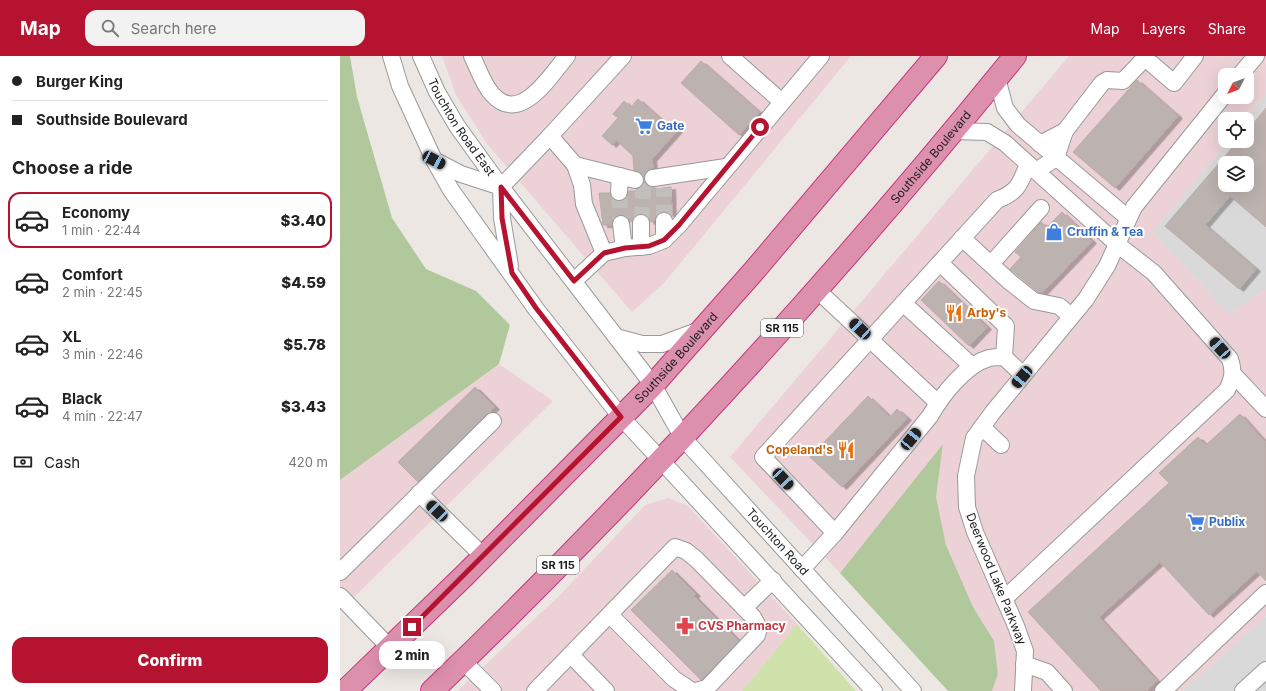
<!DOCTYPE html>
<html lang="en">
<head>
<meta charset="utf-8">
<style>
  :root { --surface:#fff; --page:#f2f2f2; --text:#222; --muted:#767676; --line:#e0e0e0; --accent:#b5132f }
  body { margin:0; font-family:Inter,sans-serif; background:var(--page); color:var(--text); height:100vh; display:flex; flex-direction:column; font-size:15px; white-space:nowrap }
  * { box-sizing:border-box; margin:0 }
  p { font-size:13px; color:var(--muted) }
  .icon { flex:none; width:22px; height:22px; fill:none; stroke:currentColor; stroke-width:2; stroke-linecap:round; stroke-linejoin:round }
  .map { position:relative; flex:1; overflow:hidden }
  .details { display:flex; flex-direction:column; background:var(--surface); width:340px }
  .details>* { flex:none }
  .guide { display:grid; align-content:center; height:88px; padding:0 12px; background:var(--surface) }
  .needle { width:26px; rotate:228deg }
  .fabs { position:absolute; left:878px; top:12px; display:grid; gap:8px }
  .fabs a { display:grid; place-items:center; width:36px; height:36px; border-radius:8px; background:var(--surface); box-shadow:0 4px 16px #0002; font-size:20px }
  .end { position:absolute; width:18px; height:18px; margin:-9px; border:5px solid #b5132f; background:#fff; box-shadow:0 0 0 2px #fff }
  .from { border-radius:50% }
  .bubble { position:absolute; height:28px; border-radius:12px; background:var(--surface); box-shadow:0 4px 16px #0002; font-size:13px; font-weight:800; line-height:28px; text-align:center }
  .car { position:absolute; width:12px; height:24px; margin:-12px -6px; border-radius:5px; box-shadow:0 0 3px 1px #0007; background:linear-gradient(#222 24%,#8ab4d8 0 40%,#222 0 76%,#8ab4d8 0 86%,#222 0) }
  .guide b { display:flex; align-items:center; gap:14px; height:38px; font-size:15px }
  .guide b+b { border-top:1px solid var(--line) }
  .guide i { width:10px; height:10px; background:var(--text) }
  ul { padding:0; list-style:none }
  li { display:flex; align-items:center; gap:12px; height:56px; margin:0 8px 6px; padding:0 4px; border:2px solid transparent; border-radius:12px }
  li div { flex:1 }
  li b { display:block; font-size:15px }
  li em { font-style:normal; font-weight:800 }
  li.selected { border-color:var(--accent) }
  li>.icon { width:36px; height:36px; stroke-width:1.5 }
  h2 { padding:0 12px; font-size:18px; line-height:48px }
  .pay { display:flex; align-items:center; gap:10px; height:44px; padding:0 12px; font-size:15px }
  .pay p { margin-inline-start:auto }
  .action { display:flex; gap:8px; margin-top:auto; padding:8px 12px }
  .action a { flex:1; height:46px; border-radius:12px; background:var(--accent); color:#fff; font-size:16px; font-weight:800; line-height:46px; text-align:center }
  header { display:flex; align-items:center; gap:24px; box-sizing:border-box; height:56px; padding:0 20px; background:var(--accent); color:#fff }
  header strong { font-size:19px }
  nav { display:flex; gap:22px; margin-inline-start:auto; font-size:14px }
  .search { width:280px; height:36px; background:var(--page); display:flex; align-items:center; gap:10px; box-sizing:border-box; padding:0 14px; border-radius:12px; color:var(--muted); font-size:15px }
  main { display:flex; flex:1; min-height:0 }
  .map>svg:first-child { display:block }
  .residential { fill:#dad9d9; fill-rule:evenodd }
  .commercial { fill:#ecd2d6; fill-rule:evenodd }
  .grass { fill:#d0e2ac }
  .forest { fill:#b0c89b }
  .building { fill:#bcb2af; stroke:#bcaca6; fill-rule:evenodd; filter:url(#shadow) }
  .lines { fill:none; stroke-linecap:round; stroke-linejoin:round }
  .minor-tunnel { stroke:#c2beba; stroke-width:16; stroke-dasharray:16 8; stroke-linecap:butt }
  .minor-casing { stroke:#999; stroke-width:18 }
  .highway-casing { stroke:#c5347f; stroke-width:24 }
  .minor { stroke:#fff; stroke-width:16 }
  .highway { stroke:#dd90ac; stroke-width:22 }
  .route { stroke:#b5132f; stroke-width:5 }
  .labels { text-anchor:middle; stroke-width:4; stroke-linejoin:round; paint-order:stroke }
  .shield { fill:#fff; stroke:#606060; stroke-width:1 }
  .shield-label { font-size:11px; font-weight:bold; fill:#1c1c1c }
  .street-label { font-size:12px; fill:#1c1c1c; stroke:#fff }
  .shop-label { font-size:12px; font-weight:bold; fill:#366cbe; stroke:#fff; text-anchor:start }
  .food-label { font-size:12px; font-weight:bold; fill:#c56008; stroke:#fff; text-anchor:start }
  .health-label { font-size:12px; font-weight:bold; fill:#be3a42; stroke:#fff; text-anchor:start }
</style>
</head>
<body>
<header>
<strong>Map</strong>
<div class="search"><svg class="icon" aria-label="search" viewBox="0 0 24 24"><circle cx="10" cy="10" r="6"/><path d="M15 15l6 6"/></svg>Search here</div>
<nav><a>Map</a><a>Layers</a><a>Share</a></nav>
</header>
<main>
<section class="details">
<div class="guide">
<b><i class="from"></i>Burger King</b>
<b><i></i>Southside Boulevard</b>
</div>
<h2>Choose a ride</h2>
<ul>
<li class="selected"><svg class="icon" aria-label="car" viewBox="0 0 24 24"><path d="M5 17H2v-5l4-1 3-4h7l3 4 3 1v5h-3M9 17h6M6 11h13"/><circle cx="7" cy="17" r="2"/><circle cx="17" cy="17" r="2"/></svg><div><b>Economy</b><p>1 min · 22:44</p></div><em>$3.40</em></li>
<li><svg class="icon" aria-label="car" viewBox="0 0 24 24"><path d="M5 17H2v-5l4-1 3-4h7l3 4 3 1v5h-3M9 17h6M6 11h13"/><circle cx="7" cy="17" r="2"/><circle cx="17" cy="17" r="2"/></svg><div><b>Comfort</b><p>2 min · 22:45</p></div><em>$4.59</em></li>
<li><svg class="icon" aria-label="car" viewBox="0 0 24 24"><path d="M5 17H2v-5l4-1 3-4h7l3 4 3 1v5h-3M9 17h6M6 11h13"/><circle cx="7" cy="17" r="2"/><circle cx="17" cy="17" r="2"/></svg><div><b>XL</b><p>3 min · 22:46</p></div><em>$5.78</em></li>
<li><svg class="icon" aria-label="car" viewBox="0 0 24 24"><path d="M5 17H2v-5l4-1 3-4h7l3 4 3 1v5h-3M9 17h6M6 11h13"/><circle cx="7" cy="17" r="2"/><circle cx="17" cy="17" r="2"/></svg><div><b>Black</b><p>4 min · 22:47</p></div><em>$3.43</em></li>
</ul>
<div class="pay"><svg class="icon" aria-label="cash" viewBox="0 0 24 24"><path d="M3 7h18v10H3z"/><circle cx="12" cy="12" r="2"/></svg>Cash<p>420 m</p></div>
<div class="action"><a>Confirm</a></div>
</section>
<div class="map">
<svg width="926" height="635" viewBox="0 0 926 635">
  <defs>
    <filter id="shadow"><feDropShadow dx="4.5" dy="2.5" stdDeviation="0" flood-color="#0004"/></filter>
  </defs>
  <rect width="100%" height="100%" fill="#ece7e2"/>
  <path class="residential" d="M 926,38 L 926,233 L 889,259 L 813,176 L 888,85 L 907,85 L 906,63 ZM 885,107 L 907,107 L 907,129 L 885,129 Z
    M 926,560 L 926,635 L 843,635 Z"/>
  <path class="commercial" d="M 102,0 L 511,0 L 325,226 L 292,256 L 147,88 L 116,39 Z
    M 729,0 L 926,0 L 926,38 L 906,63 L 885,63 L 885,85 L 888,85 L 813,176 L 889,259 L 926,233 L 926,560 L 843,635 L 652,635 L 658,618 L 654,585 L 633,551 L 606,489 L 596,441 L 603,389 L 500,517 L 390,401 ZM 885,19 L 907,19 L 907,41 L 885,41 Z
    M 159,308 L 213,345 L 0,555 L 0,424 Z
    M 328,442 L 348,450 L 457,568 L 402,635 L 117,635 L 218,541 L 305,449 Z"/>
  <path class="grass" d="M 457,568 L 516,635 L 402,635 Z"/>
  <path class="forest" d="M 0,0 L 10,0 L 17,41 L 52,162 L 86,213 L 136,235 L 170,269 L 159,308 L 0,424 Z
    M 603,388 L 596,441 L 606,489 L 633,551 L 654,585 L 658,618 L 652,635 L 608,635 L 500,517 Z"/>
  <path class="building" d="M 361,5 L 419,56 L 399,79 L 341,27 Z
    M 797,24 L 838,60 L 775,132 L 733,96 Z
    M 298,43 L 327,69 L 330,67 L 338,74 L 312,103 L 313,112 L 307,115 L 304,121 L 301,117 L 294,114 L 293,100 L 276,84 L 272,89 L 262,80 L 278,62 L 273,58 L 284,45 L 291,51 Z
    M 926,52 L 926,171 L 890,140 L 865,169 L 916,213 L 899,233 L 825,170 L 898,85 L 907,85 L 907,75 ZM 885,107 L 907,107 L 907,129 L 885,129 Z
    M 304,125 L 306,128 L 314,131 L 314,133 L 331,131 L 332,161 L 328,157 L 324,156 L 316,160 L 314,165 L 310,166 L 306,159 L 301,158 L 296,159 L 290,167 L 288,162 L 279,159 L 272,164 L 272,169 L 263,169 L 259,137 L 270,137 L 274,144 L 283,145 L 287,141 L 289,135 L 296,135 L 302,130 Z
    M 722,156 L 752,185 L 702,237 L 698,236 L 670,213 L 681,201 L 675,196 L 701,166 L 707,171 Z
    M 599,225 L 647,271 L 629,290 L 581,244 Z
    M 135,331 L 155,351 L 78,426 L 58,406 Z
    M 528,340 L 550,361 L 557,353 L 567,362 L 502,431 L 470,401 Z
    M 900,358 L 926,387 L 926,525 L 917,515 L 869,559 L 820,506 L 759,561 L 817,625 L 806,635 L 761,635 L 688,556 L 829,427 L 819,417 L 858,381 L 866,389 Z
    M 332,514 L 356,538 L 354,540 L 399,585 L 361,624 L 291,554 Z"/>
  <g class="lines">
    <path class="minor-tunnel" d="M 279,136 L 281,168
      M 324,165 L 324,132
      M 301,167 L 304,123"/>
    <g class="minor-casing">
      <g id="minor">
        <path d="M 51,0 L 60,30 L 94,104 L 111,134 L 196,253 L 281,361 L 534,635"/>
        <path id="s1" d="M 81,0 L 97,36 L 117,70 L 161,131 L 313,329 L 343,382 L 573,635"/>
        <path d="M 132,0 C 138,12 143,28 152,38 C 180,70 210,20 227,0"/>
        <path d="M 390,0 L 442,46"/>
        <path d="M 807,0 L 805,2 L 834,27 L 855,0"/>
        <path d="M 900,19 L 916,0"/>
        <path d="M 657,22 L 665,52 L 678,69 L 788,162"/>
        <path d="M 614,75 L 647,76 L 665,87 L 777,188 L 814,217 L 890,303 C 894,315 893,322 887,334 L 664,543"/>
        <path d="M 725,75 L 762,27 L 767,24 L 783,25 L 805,2"/>
        <path d="M 210,80 L 235,109 L 242,129 L 244,148 L 264,197"/>
        <path d="M 94,104 L 121,118 L 161,131"/>
        <path d="M 235,109 L 295,124"/>
        <path d="M 696,115 L 716,102 L 725,75 L 700,88"/>
        <path d="M 313,122 L 386,111"/>
        <path d="M 279,136 L 280,120"/>
        <path d="M 324,165 L 324,184"/>
        <path d="M 301,167 L 301,191"/>
        <path d="M 281,168 L 284,192"/>
        <path d="M 622,182 L 670,226 L 694,245 L 719,250 L 731,260"/>
        <path d="M 600,207 L 666,270 L 664,301"/>
        <path d="M 651,208 L 701,152"/>
        <path d="M 170,210 L 162,162 L 161,131 L 210,80 L 283,0"/>
        <path d="M 234,225 L 264,197 L 285,192 L 309,190 L 324,184 L 339,169 L 481,0"/>
        <path d="M 476,233 L 598,347"/>
        <path d="M 563,247 L 632,310"/>
        <path d="M 276,281 L 302,288 L 322,288 L 360,274"/>
        <path d="M 893,318 L 926,353"/>
        <path d="M 683,319 L 664,301 C 660,301 654,301 649,302 C 625,309 602,339 590,360 L 495,477 L 423,401 L 657,144 C 678,136 680,128 688,108"/>
        <path d="M 642,371 L 661,389"/>
        <path d="M 79,437 L 143,500"/>
        <path d="M 462,513 L 495,477"/>
        <path d="M 0,516 L 153,365"/>
        <path d="M 0,540 L 50,592"/>
        <path d="M 404,552 L 433,524"/>
        <path d="M 270,559 L 334,623 L 352,635"/>
        <path d="M 231,599 L 266,635"/>
        <path d="M 123,605 L 153,635"/>
        <path d="M 684,608 L 707,616 L 724,635"/>
        <path d="M 195,635 L 335,491 L 346,495 L 356,503 L 413,561 L 419,572 L 417,579 L 367,632 L 356,635"/>
        <path d="M 683,635 L 685,595 L 676,570 L 635,476 L 627,451 L 626,420 L 634,382 L 653,356 L 746,243 L 767,210 L 794,151 L 885,38"/>
        <path d="M 823,635 L 926,537"/>
        <path d="M 903,635 L 926,614"/>
      </g>
    </g>
    <g class="highway-casing">
      <g id="highway">
        <path id="s2" d="M 5,635 L 126,518 L 313,329 L 413,216 L 596,0"/>
        <path id="s3" d="M 92,635 C 299,436 494,223 675,0"/>
      </g>
    </g>
    <use href="#minor" class="minor"/>
    <use href="#highway" class="highway"/>
  </g>
  <g class="lines">
    <path class="route" d="M 72,571 L 281,361 L 196,252 L 172,217 L 162,162 L 161,131 L 234,225 L 264,197 L 285,192 L 309,190 L 324,184 L 339,169 L 420,71"/>
  </g>
  <defs>
    <g id="supermarket-bare" transform="scale(1.38)"><path d="M-6-5.5h2.5l.6 2H6L4.5 2H-2.5L-4.4-4H-6ZM-1.5 3.2a1.3 1.3 0 1 0 .1 0ZM3 3.2a1.3 1.3 0 1 0 .1 0Z" fill="#3f7fe0" stroke="#fff" stroke-width="2.5" paint-order="stroke"/></g>
    <g id="shop-bare" transform="scale(1.38)"><path d="M-5-2.5h2.3a2.7 3.5 0 0 1 5.4 0H5L5.5 6h-11ZM-1.5-2.5h3a1.5 2.3 0 0 0-3 0Z" fill="#3f7fe0" stroke="#fff" stroke-width="2.5" paint-order="stroke"/></g>
    <g id="restaurant-bare" transform="scale(1.38)"><path d="M-5-6h1v4h1v-4h1v4h1v-4h1v5L-1.5 .5V6h-2V.5L-5-1ZM5-6V6H3V1.5H1.5Q1.5-4 5-6Z" fill="#e8710a" stroke="#fff" stroke-width="2.5" paint-order="stroke"/></g>
    <g id="pharmacy-bare" transform="scale(1.38)"><path d="M-2-6h4v4h4v4h-4v4h-4v-4h-4v-4h4Z" fill="#e0444e" stroke="#fff" stroke-width="2.5" paint-order="stroke"/></g>
  </defs>
  <g fill-rule="evenodd">
    <use href="#supermarket-bare" x="304" y="70"/>
    <use href="#shop-bare" x="714" y="176"/>
    <use href="#restaurant-bare" x="614" y="257"/>
    <use href="#restaurant-bare" x="506" y="394"/>
    <use href="#supermarket-bare" x="856" y="466"/>
    <use href="#pharmacy-bare" x="345" y="570"/>
  </g>
  <g class="labels">
    <g class="shield">
      <rect x="421" y="263" width="42" height="18" rx="3"/>
      <rect x="197" y="500" width="42" height="18" rx="3"/>
    </g>
    <g class="shield-label">
      <text x="442" y="276">SR 115</text>
      <text x="218" y="513">SR 115</text>
    </g>
    <g class="street-label">
      <text dy="4" stroke="none"><textPath href="#s1" startOffset="82">Touchton Road East</textPath></text>
      <text dy="4" stroke="none"><textPath href="#s3" startOffset="731">Southside Boulevard</textPath></text>
      <text dy="4" stroke="none"><textPath href="#s2" startOffset="470">Southside Boulevard</textPath></text>
      <text dy="4" stroke="none"><textPath href="#s1" startOffset="605">Touchton Road</textPath></text>
      <text transform="translate(656 523) rotate(68)" y="4">Deerwood Lake Parkway</text>
    </g>
    <g class="shop-label">
      <text x="317" y="74">Gate</text>
      <text x="727" y="180">Cruffin &amp; Tea</text>
      <text x="869" y="470">Publix</text>
    </g>
    <g class="food-label">
      <text x="627" y="261">Arby's</text>
      <text x="493" y="398" text-anchor="end">Copeland's</text>
    </g>
    <g class="health-label">
      <text x="358" y="574">CVS Pharmacy</text>
    </g>
  </g>
</svg>
<div class="fabs">
<a><svg class="needle" viewBox="-14 -14 28 28"><path d="M0-13l5 13h-10z" fill="#e53935"/><path d="M0 13l5-13h-10z" fill="#767676"/></svg></a>
<a><svg class="icon" aria-label="locate" viewBox="0 0 24 24"><circle cx="12" cy="12" r="6"/><path d="M12 2v4M12 18v4M2 12h4M18 12h4"/></svg></a>
<a><svg class="icon" aria-label="layers" viewBox="0 0 24 24"><path d="M12 4l9 5-9 5-9-5zM3 14l9 5 9-5"/></svg></a>
</div>
<i class="end from" style="left:420px;top:71px"></i>
<i class="end" style="left:72px;top:571px"></i>
<div class="bubble" style="left:39px;top:585px;width:66px">2 min</div>
<i class="car" style="left:94px;top:104px;rotate:118deg"></i>
<i class="car" style="left:520px;top:273px;rotate:313deg"></i>
<i class="car" style="left:880px;top:292px;rotate:318deg"></i>
<i class="car" style="left:682px;top:321px;rotate:220deg"></i>
<i class="car" style="left:571px;top:383px;rotate:39deg"></i>
<i class="car" style="left:443px;top:423px;rotate:137deg"></i>
<i class="car" style="left:97px;top:455px;rotate:314deg"></i>
</div>
</main>
</body>
</html>
